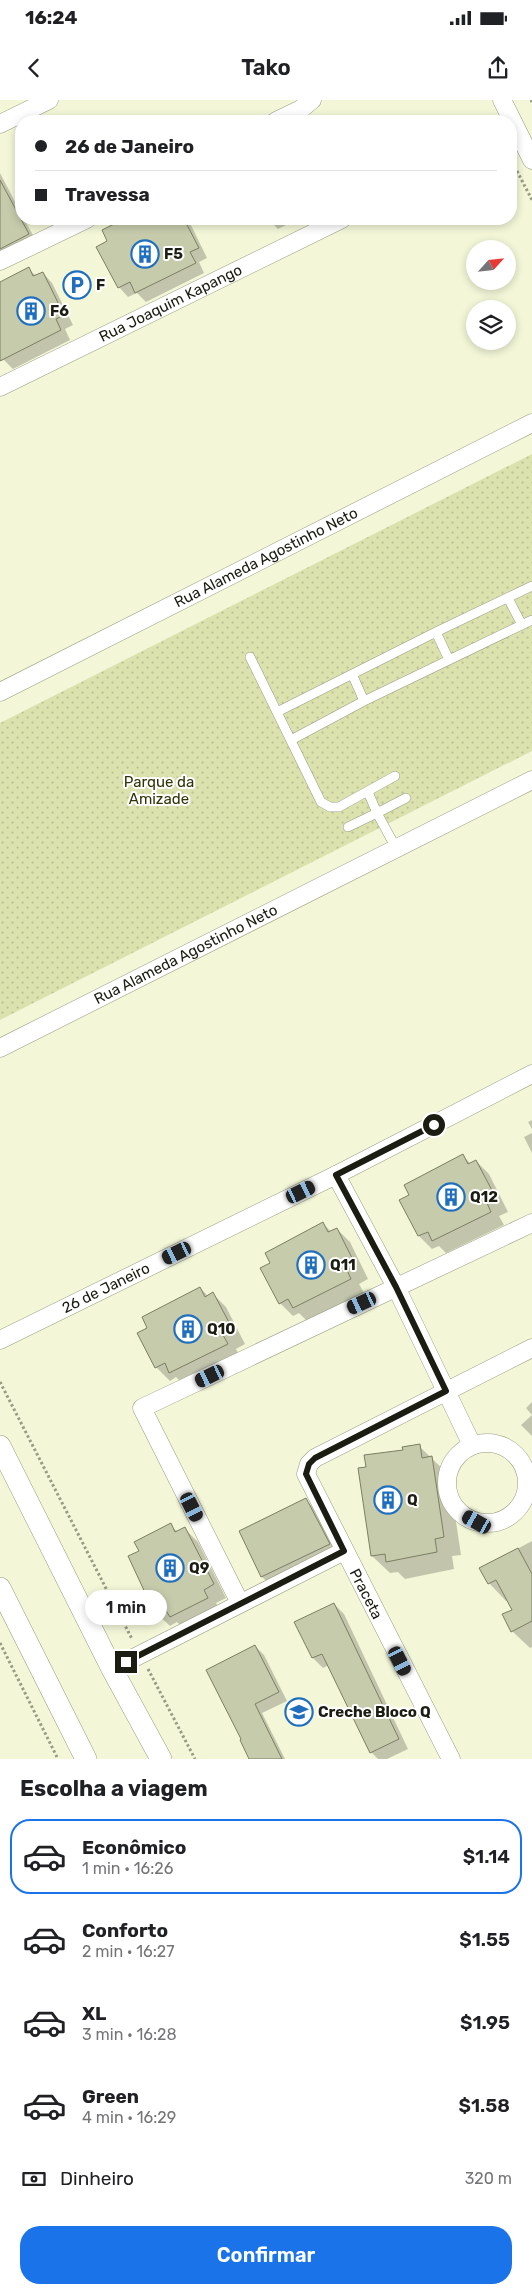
<!DOCTYPE html>
<html lang="pt">
<head>
<meta charset="utf-8">
<style>
  :root { --surface:#fff; --page:#f6f6f6; --text:#202124; --muted:#757577; --line:#e0e0e0; --accent:#1a73e8 }
  body { margin:0; font-family:Rubik,sans-serif; background:var(--page); color:var(--text); height:100vh; display:flex; flex-direction:column; font-size:19px; white-space:nowrap }
  * { box-sizing:border-box; margin:0 }
  p { font-size:16px; color:var(--muted) }
  .icon { flex:none; width:28px; height:28px; fill:none; stroke:currentColor; stroke-width:2; stroke-linecap:round; stroke-linejoin:round }
  .map { position:relative; height:1659px; overflow:hidden }
  .details { display:flex; flex-direction:column; background:var(--surface); flex:1 }
  .details>* { flex:none }
  .guide { position:absolute; left:15px; top:15px; width:502px; height:110px; border-radius:20px; box-shadow:0 2px 8px #0003; display:grid; align-content:center; height:110px; padding:0 20px; background:var(--surface) }
  .needle { width:32px; rotate:63deg }
  .fabs { position:absolute; left:466px; top:140px; display:grid; gap:10px }
  .fabs a { display:grid; place-items:center; width:50px; height:50px; border-radius:50%; background:var(--surface); box-shadow:0 2px 8px #0003; font-size:25px }
  .end { position:absolute; width:22px; height:22px; margin:-11px; border:6px solid #1c1d12; background:#fff; box-shadow:0 0 0 2px #fff }
  .from { border-radius:50% }
  .bubble { position:absolute; height:35px; border-radius:18px; background:var(--surface); box-shadow:0 2px 8px #0003; font-size:16px; font-weight:600; line-height:35px; text-align:center }
  .car { position:absolute; width:15px; height:30px; margin:-15px -8px; border-radius:6px; box-shadow:0 0 4px 1px #0007; background:linear-gradient(#222 24%,#8ab4d8 0 40%,#222 0 76%,#8ab4d8 0 86%,#222 0) }
  .guide b { display:flex; align-items:center; gap:18px; height:48px; font-size:19px }
  .guide b+b { border-top:1px solid var(--line) }
  .guide i { width:12px; height:12px; background:var(--text) }
  ul { padding:0; list-style:none }
  li { display:flex; align-items:center; gap:15px; height:75px; margin:0 10px 8px; padding:0 10px; border:2px solid transparent; border-radius:20px }
  li div { flex:1 }
  li b { display:block; font-size:19px }
  li em { font-style:normal; font-weight:600 }
  li.current { border-color:var(--accent) }
  li>.icon { width:45px; height:45px; stroke-width:1.5 }
  h2 { padding:0 20px; font-size:22px; line-height:60px }
  .pay { display:flex; align-items:center; gap:12px; height:55px; padding:0 20px; font-size:19px }
  .pay p { margin-inline-start:auto }
  .cta { display:flex; gap:10px; margin-top:auto; padding:10px 20px }
  .cta a { flex:1; height:58px; border-radius:20px; background:var(--accent); color:#fff; font-size:20px; font-weight:600; line-height:58px; text-align:center }
  .status { display:flex; justify-content:space-between; align-items:center; height:35px; padding:0 25px; background:var(--surface); direction:ltr }
  .status svg { height:14px; fill:currentColor }
  header { display:flex; justify-content:space-between; align-items:center; height:65px; padding:0 20px; background:var(--surface); font-size:22px; font-weight:600 }
  .map>svg:first-child { display:block }
  .park { fill:url(#park-dots) }
  .shadow { fill:#0003 }
  .building { fill:#c6cbac; stroke:#7c7f63 }
  .lines { fill:none; stroke-linecap:round; stroke-linejoin:round }
  .service-casing { stroke:#999d80; stroke-width:10 }
  .minor-casing { stroke:#999d80; stroke-width:19 }
  .tertiary-casing { stroke:#999d80; stroke-width:22 }
  .path { stroke:#989b85; stroke-width:3; stroke-dasharray:2.5 2.5; stroke-linecap:butt }
  .service { stroke:#fff; stroke-width:9 }
  .minor { stroke:#fff; stroke-width:18 }
  .tertiary { stroke:#fff; stroke-width:21 }
  .route { stroke:#1c1d12; stroke-width:6 }
  .labels { text-anchor:middle; stroke-width:4; stroke-linejoin:round; paint-order:stroke }
  .poi-label { font-size:15px; font-weight:bold; fill:#1c1d12; stroke:#fff; text-anchor:start }
  .street-label { font-size:15px; fill:#1c1d12; stroke:#fff }
  .park-label { font-size:15px; fill:#303406; stroke:#fff }
</style>
</head>
<body>
<div class="status"><b>16:24</b><svg viewBox="0 0 49 12"><path d="M0 12V9h3v3zM5 12V6h3v6zM10 12V3h3v9zM15 12V0h3v12zM26 1h20v11H26zM47 4h2v5h-2z"/></svg></div>
<header><svg class="icon" aria-label="back" viewBox="0 0 24 24"><path d="M15 5l-7 7 7 7"/></svg>Tako<svg class="icon" aria-label="share" viewBox="0 0 24 24"><path d="M12 15V3M7 8l5-5 5 5M5 13v7h14v-7"/></svg></header>
<div class="map">
<svg width="532" height="1659" viewBox="0 0 532 1659">
  <defs>
    <pattern id="park-dots" width="8" height="8" patternUnits="userSpaceOnUse" patternTransform="scale(1.25)"><rect width="8" height="8" fill="#dbe2ad"/><path d="M2 2h.1M6 6h.1" fill="none" stroke="#bbc194" stroke-width="1.8" stroke-linecap="round"/></pattern>
  </defs>
  <rect width="100%" height="100%" fill="#f3f7d8"/>
  <path class="park" d="M 532,354 L 532,651 L 0,920 L 0,623 Z"/>
  <path class="shadow" d="M 0,73 L 21,113 L 21,119 L 24,119 L 38,144 L 0,164 Z
    M 126,119 L 188,119 L 207,158 L 199,162 L 204,173 L 146,202 L 137,193 L 128,197 L 119,187 L 109,141 L 104,130 Z
    M 255,119 L 298,119 L 278,129 L 268,119 L 260,123 Z
    M 29,169 L 36,176 L 43,173 L 52,183 L 73,225 L 65,229 L 70,240 L 13,269 L 4,260 L 0,261 L 0,184 Z
    M 532,1020 L 532,1029 L 528,1022 Z
    M 532,1033 L 532,1053 L 524,1037 Z
    M 463,1056 L 471,1064 L 476,1061 L 489,1074 L 508,1112 L 499,1116 L 504,1125 L 446,1153 L 439,1146 L 432,1149 L 419,1136 L 401,1101 Z
    M 323,1123 L 331,1132 L 337,1129 L 350,1142 L 368,1179 L 359,1184 L 364,1193 L 307,1221 L 299,1213 L 293,1216 L 280,1203 L 272,1163 Z
    M 200,1188 L 208,1196 L 213,1194 L 226,1207 L 245,1244 L 236,1249 L 240,1257 L 184,1285 L 176,1277 L 170,1281 L 156,1267 L 139,1233 L 149,1228 Z
    M 532,1302 L 532,1336 L 521,1325 L 532,1315 L 526,1308 Z
    M 419,1346 L 449,1375 L 461,1455 L 452,1456 L 454,1469 L 405,1479 L 398,1472 L 390,1473 L 372,1456 L 367,1368 Z
    M 306,1400 L 316,1410 L 339,1454 L 272,1486 L 262,1477 L 240,1432 Z
    M 170,1425 L 178,1432 L 185,1429 L 198,1442 L 226,1498 L 216,1503 L 220,1511 L 184,1529 L 177,1522 L 170,1526 L 156,1513 L 140,1451 Z
    M 532,1441 L 532,1547 L 530,1548 L 512,1531 L 513,1510 L 508,1500 L 506,1501 L 489,1483 L 481,1468 Z
    M 334,1504 L 344,1514 L 408,1649 L 387,1659 L 378,1659 L 371,1652 L 329,1565 L 323,1568 L 313,1558 L 296,1523 Z
    M 255,1546 L 264,1555 L 287,1601 L 262,1613 L 285,1659 L 251,1659 Z"/>
  <path class="building" d="M 0,80 L 29,134 L 0,149 Z
    M 124,119 L 184,119 L 199,148 L 190,152 L 196,163 L 135,193 L 130,182 L 118,188 L 96,147 L 107,141 L 102,130 Z
    M 29,167 L 33,176 L 43,172 L 64,215 L 56,219 L 61,230 L 0,261 L 0,182 Z
    M 463,1054 L 468,1064 L 476,1060 L 496,1098 L 487,1103 L 491,1112 L 432,1141 L 428,1132 L 418,1136 L 399,1100 L 409,1095 L 404,1085 Z
    M 323,1122 L 328,1132 L 337,1128 L 356,1166 L 347,1170 L 351,1179 L 293,1208 L 288,1199 L 279,1204 L 260,1168 L 270,1163 L 265,1153 Z
    M 200,1187 L 205,1197 L 213,1192 L 233,1230 L 223,1235 L 228,1244 L 169,1273 L 165,1263 L 155,1268 L 137,1233 L 147,1228 L 142,1217 Z
    M 420,1344 L 422,1358 L 432,1356 L 444,1437 L 435,1439 L 437,1452 L 386,1462 L 385,1454 L 371,1456 L 358,1368 L 366,1367 L 364,1355 L 403,1350 L 402,1347 Z
    M 306,1398 L 330,1444 L 261,1477 L 239,1431 Z
    M 171,1423 L 175,1432 L 185,1427 L 214,1484 L 204,1490 L 208,1498 L 170,1517 L 165,1509 L 155,1514 L 128,1456 L 139,1451 L 134,1442 Z
    M 518,1448 L 532,1474 L 532,1521 L 511,1532 L 502,1514 L 512,1510 L 496,1480 L 488,1484 L 479,1468 Z
    M 334,1503 L 399,1639 L 370,1653 L 322,1554 L 312,1558 L 294,1522 Z
    M 255,1545 L 279,1592 L 255,1604 L 282,1659 L 249,1659 L 240,1640 L 241,1639 L 206,1570 Z"/>
  <g class="lines">
    <g class="service-casing">
      <path id="service" d="M 508,498 L 522,525
        M 436,532 L 449,560
        M 250,557 L 321,702 L 330,707 L 339,707 L 395,676
        M 352,574 L 364,601
        M 277,612 L 436,532 L 532,486
        M 291,640 L 364,601 L 532,520
        M 348,727 L 377,713 L 368,692
        M 396,748 L 377,713 L 406,698"/>
    </g>
    <g class="minor-casing">
      <g id="minor">
        <path d="M 502,0 L 532,60"/>
        <path d="M 276,21 L 301,9 L 312,0"/>
        <path d="M 0,24 L 49,0"/>
        <path d="M 0,161 L 87,119"/>
        <path id="s1" d="M 0,287 L 342,119"/>
        <path id="s2" d="M 0,592 L 532,323"/>
        <path id="s3" d="M 0,948 L 532,680"/>
        <path d="M 336,1075 L 396,1187 L 472,1345"/>
        <path id="s4" d="M 0,1240 L 336,1075 L 532,974"/>
        <circle cx="487" cy="1383" r="40"/>
        <path d="M 240,1503 L 142,1308 L 532,1123"/>
        <path d="M 112,1569 L 344,1451"/>
        <path d="M 451,1659 L 306,1374 L 309,1364 L 315,1358 L 532,1248"/>
      </g>
    </g>
    <g class="tertiary-casing">
      <path id="tertiary" d="M 0,1346 L 112,1569 L 161,1659
        M 0,1488 L 86,1659"/>
    </g>
    <path class="path" d="M 531,0 L 532,2
      M 517,71 L 532,100
      M 0,1282 L 132,1539
      M 521,1402 L 532,1403
      M 0,1543 L 58,1659
      M 148,1569 L 195,1659"/>
    <use href="#service" class="service"/>
    <use href="#minor" class="minor"/>
    <use href="#tertiary" class="tertiary"/>
  </g>
  <g class="lines">
    <path class="route" d="M 126,1562 L 344,1451 L 306,1374 L 309,1364 L 315,1358 L 446,1291 L 396,1187 L 336,1075 L 434,1025"/>
  </g>
  <defs>
    <g id="building-ring" transform="scale(1.4375)"><circle r="9.5" fill="#fff" stroke="#1f6fbe" stroke-width="1.5"/><path d="M-4-6H4V6H1V3H-1V6H-4ZM-2.5-4.3h1.7v1.8h-1.7ZM.8-4.3h1.7v1.8H.8ZM-2.5-1h1.7V.8h-1.7ZM.8-1h1.7V.8H.8Z" fill="#1f6fbe"/></g>
    <g id="parking-ring" transform="scale(1.4375)"><circle r="9.5" fill="#fff" stroke="#1f6fbe" stroke-width="1.5"/><path d="M-3.5-5.5H1a3.5 3.5 0 0 1 0 7H-1V5.5H-3.5ZM-1-3.4V-.6H.8a1.4 1.4 0 0 0 0-2.8Z" fill="#1f6fbe"/></g>
    <g id="school-ring" transform="scale(1.4375)"><circle r="9.5" fill="#fff" stroke="#1f6fbe" stroke-width="1.5"/><path d="M0-5L7-2L0 1L-7-2ZM-4 1L0 2.5L4 1V4Q0 6-4 4Z" fill="#1f6fbe"/></g>
  </defs>
  <g fill-rule="evenodd">
    <use href="#building-ring" x="145" y="154"/>
    <use href="#parking-ring" x="77" y="185"/>
    <use href="#building-ring" x="31" y="211"/>
    <use href="#building-ring" x="451" y="1097"/>
    <use href="#building-ring" x="311" y="1165"/>
    <use href="#building-ring" x="188" y="1229"/>
    <use href="#building-ring" x="388" y="1400"/>
    <use href="#building-ring" x="170" y="1468"/>
    <use href="#school-ring" x="299" y="1612"/>
  </g>
  <g class="labels">
    <g class="poi-label">
      <text x="164" y="159">F5</text>
      <text x="96" y="190">F</text>
      <text x="50" y="216">F6</text>
      <text x="470" y="1102">Q12</text>
      <text x="330" y="1170">Q11</text>
      <text x="207" y="1234">Q10</text>
      <text x="407" y="1405">Q</text>
      <text x="189" y="1473">Q9</text>
      <text x="318" y="1617">Creche Bloco Q</text>
    </g>
    <g class="street-label">
      <text dy="5" stroke="none"><textPath href="#s1" startOffset="190">Rua Joaquim Kapango</textPath></text>
      <text dy="5" stroke="none"><textPath href="#s2" startOffset="298">Rua Alameda Agostinho Neto</textPath></text>
      <text dy="5" stroke="none"><textPath href="#s3" startOffset="208">Rua Alameda Agostinho Neto</textPath></text>
      <text dy="5" stroke="none"><textPath href="#s4" startOffset="118">26 de Janeiro</textPath></text>
      <text transform="translate(366 1494) rotate(63)" y="5">Praceta</text>
    </g>
    <g class="park-label">
      <text x="159" y="687">Parque da<tspan x="159" dy="17">Amizade</tspan></text>
    </g>
  </g>
</svg>
<div class="fabs">
<a><svg class="needle" viewBox="-14 -14 28 28"><path d="M0-13l5 13h-10z" fill="#e53935"/><path d="M0 13l5-13h-10z" fill="#757577"/></svg></a>
<a><svg class="icon" aria-label="layers" viewBox="0 0 24 24"><path d="M12 4l9 5-9 5-9-5zM3 14l9 5 9-5"/></svg></a>
</div>
<i class="end from" style="left:434px;top:1025px"></i>
<i class="end" style="left:126px;top:1562px"></i>
<div class="bubble" style="left:85px;top:1490px;width:82px">1 min</div>
<i class="car" style="left:301px;top:1092px;rotate:64deg"></i>
<i class="car" style="left:177px;top:1153px;rotate:244deg"></i>
<i class="car" style="left:362px;top:1203px;rotate:245deg"></i>
<i class="car" style="left:210px;top:1276px;rotate:244deg"></i>
<i class="car" style="left:192px;top:1407px;rotate:153deg"></i>
<i class="car" style="left:477px;top:1422px;rotate:299deg"></i>
<i class="car" style="left:400px;top:1561px;rotate:153deg"></i>
<div class="guide">
<b><i class="from"></i>26 de Janeiro</b>
<b><i></i>Travessa</b>
</div>
</div>
<section class="details">
<h2>Escolha a viagem</h2>
<ul>
<li class="current"><svg class="icon" aria-label="car" viewBox="0 0 24 24"><path d="M5 17H2v-5l4-1 3-4h7l3 4 3 1v5h-3M9 17h6M6 11h13"/><circle cx="7" cy="17" r="2"/><circle cx="17" cy="17" r="2"/></svg><div><b>Econômico</b><p>1 min · 16:26</p></div><em>$1.14</em></li>
<li><svg class="icon" aria-label="car" viewBox="0 0 24 24"><path d="M5 17H2v-5l4-1 3-4h7l3 4 3 1v5h-3M9 17h6M6 11h13"/><circle cx="7" cy="17" r="2"/><circle cx="17" cy="17" r="2"/></svg><div><b>Conforto</b><p>2 min · 16:27</p></div><em>$1.55</em></li>
<li><svg class="icon" aria-label="car" viewBox="0 0 24 24"><path d="M5 17H2v-5l4-1 3-4h7l3 4 3 1v5h-3M9 17h6M6 11h13"/><circle cx="7" cy="17" r="2"/><circle cx="17" cy="17" r="2"/></svg><div><b>XL</b><p>3 min · 16:28</p></div><em>$1.95</em></li>
<li><svg class="icon" aria-label="car" viewBox="0 0 24 24"><path d="M5 17H2v-5l4-1 3-4h7l3 4 3 1v5h-3M9 17h6M6 11h13"/><circle cx="7" cy="17" r="2"/><circle cx="17" cy="17" r="2"/></svg><div><b>Green</b><p>4 min · 16:29</p></div><em>$1.58</em></li>
</ul>
<div class="pay"><svg class="icon" aria-label="cash" viewBox="0 0 24 24"><path d="M3 7h18v10H3z"/><circle cx="12" cy="12" r="2"/></svg>Dinheiro<p>320 m</p></div>
<div class="cta"><a>Confirmar</a></div>
</section>
</body>
</html>
